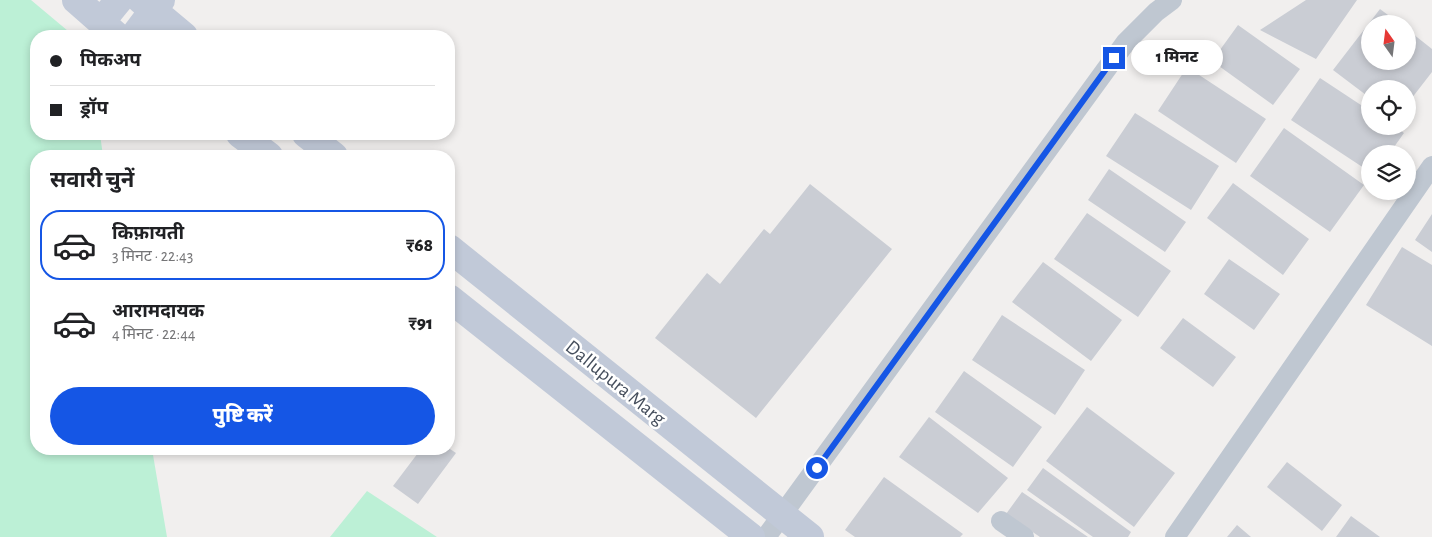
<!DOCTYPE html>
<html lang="hi">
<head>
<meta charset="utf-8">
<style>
  :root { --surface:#fff; --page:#f2f2f2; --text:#202124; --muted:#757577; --line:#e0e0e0; --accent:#1556e5 }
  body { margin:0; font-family:"Alegreya Sans","Noto Sans Devanagari",sans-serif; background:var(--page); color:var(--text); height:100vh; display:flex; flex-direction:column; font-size:19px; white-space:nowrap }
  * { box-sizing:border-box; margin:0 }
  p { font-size:16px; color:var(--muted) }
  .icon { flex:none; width:28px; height:28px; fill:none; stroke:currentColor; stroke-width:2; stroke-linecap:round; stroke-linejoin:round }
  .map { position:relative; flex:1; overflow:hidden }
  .side { position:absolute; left:30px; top:150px; width:425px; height:305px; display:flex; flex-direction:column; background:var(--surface); border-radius:20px; box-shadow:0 2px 8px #0003 }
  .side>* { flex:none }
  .banner { position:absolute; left:30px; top:30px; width:425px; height:110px; border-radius:20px; box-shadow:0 2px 8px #0003; display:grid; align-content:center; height:110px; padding:0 20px; background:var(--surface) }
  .needle { width:32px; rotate:346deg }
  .tools { position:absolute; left:1361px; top:15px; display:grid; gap:10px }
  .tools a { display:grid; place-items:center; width:55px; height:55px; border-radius:50%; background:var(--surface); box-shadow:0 2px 8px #0003; font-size:25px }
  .end { position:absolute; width:22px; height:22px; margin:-11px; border:6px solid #1556e5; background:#fff; box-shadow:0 0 0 2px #fff }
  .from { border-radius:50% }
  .bubble { position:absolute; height:35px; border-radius:18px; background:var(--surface); box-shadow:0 2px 8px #0003; font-size:16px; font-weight:800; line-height:35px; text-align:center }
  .banner b { display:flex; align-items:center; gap:18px; height:48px; font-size:19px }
  .banner b+b { border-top:1px solid var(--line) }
  .banner i { width:12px; height:12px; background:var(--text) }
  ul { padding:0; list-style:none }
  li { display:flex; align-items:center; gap:15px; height:70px; margin:0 10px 8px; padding:0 10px; border:2px solid transparent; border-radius:20px }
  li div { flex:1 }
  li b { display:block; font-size:19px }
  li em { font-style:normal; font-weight:800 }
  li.current { border-color:var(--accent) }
  li>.icon { width:45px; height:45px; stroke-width:1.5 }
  h2 { padding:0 20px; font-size:22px; line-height:60px }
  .cta { display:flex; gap:10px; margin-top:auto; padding:10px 20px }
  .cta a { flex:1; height:58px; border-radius:30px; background:var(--accent); color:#fff; font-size:20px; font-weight:800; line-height:58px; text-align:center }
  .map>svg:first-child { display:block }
  .green { fill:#bcf0d6 }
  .building { fill:#cacdd4 }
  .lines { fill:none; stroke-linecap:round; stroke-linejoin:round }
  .street { stroke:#bfc7d1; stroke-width:20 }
  .secondary { stroke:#c1c9d8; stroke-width:28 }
  .route { stroke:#1556e5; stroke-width:6 }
  .labels { text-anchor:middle; stroke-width:5; stroke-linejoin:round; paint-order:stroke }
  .street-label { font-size:20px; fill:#464f5d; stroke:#fff }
</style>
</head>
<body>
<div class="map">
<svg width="1432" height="537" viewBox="0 0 1432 537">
  <rect width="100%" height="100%" fill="#f1efee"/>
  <path class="green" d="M 0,0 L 31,0 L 74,36 L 36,36 L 36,134 L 100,134 L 103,156 L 36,156 L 36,449 L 152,449 L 167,537 L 0,537 Z
    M 367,491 L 437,537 L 330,537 Z"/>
  <path class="building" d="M 1306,0 L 1357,0 L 1316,59 L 1260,30 Z
    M 1380,9 L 1400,24 L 1370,24 L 1370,61 L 1408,61 L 1408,30 L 1432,49 L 1432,72 L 1408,103 L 1408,89 L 1370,89 L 1370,98 L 1333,70 Z
    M 1238,25 L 1300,69 L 1273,105 L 1212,61 Z
    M 1187,67 L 1266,119 L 1236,163 L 1158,111 Z
    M 1320,78 L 1370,111 L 1370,126 L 1394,126 L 1404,133 L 1389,154 L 1370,154 L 1370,172 L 1291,120 Z
    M 1135,113 L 1219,166 L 1191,210 L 1106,156 Z
    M 1284,128 L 1364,185 L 1330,232 L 1250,176 Z
    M 1109,169 L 1186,222 L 1165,252 L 1088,200 Z
    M 1233,183 L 1309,239 L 1283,275 L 1207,218 Z
    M 810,184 L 892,249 L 756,418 L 655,338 L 707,273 L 720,284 L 764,229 L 770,234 Z
    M 1087,213 L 1171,271 L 1138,317 L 1054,259 Z
    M 1432,214 L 1432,252 L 1415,240 Z
    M 1402,247 L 1432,265 L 1432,346 L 1366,305 Z
    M 1229,259 L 1280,294 L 1254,330 L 1204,294 Z
    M 1043,262 L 1122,320 L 1091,361 L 1012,302 Z
    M 1002,315 L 1085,370 L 1055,415 L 972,360 Z
    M 1183,318 L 1236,357 L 1213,387 L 1160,348 Z
    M 964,371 L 1042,427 L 1013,467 L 935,412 Z
    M 1087,407 L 1175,473 L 1134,527 L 1046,461 Z
    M 929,417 L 1008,478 L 978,513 L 899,457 Z
    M 421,449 L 450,449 L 456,453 L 418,504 L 393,486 Z
    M 1287,462 L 1342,505 L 1322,531 L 1267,487 Z
    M 1043,468 L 1131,532 L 1128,537 L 1093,537 L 1027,490 Z
    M 884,477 L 963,534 L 960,537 L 855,537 L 845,530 Z
    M 1022,492 L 1088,537 L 1040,537 L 1006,514 Z
    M 1351,516 L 1380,537 L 1336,537 Z
    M 1237,525 L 1251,537 L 1227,537 Z"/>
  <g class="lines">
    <path class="street" d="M 1001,521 L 1024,537
      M 766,537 L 1126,42 L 1156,12 L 1172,0
      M 1175,537 L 1432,166"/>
    <path class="secondary" d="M 76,0 L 117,36
      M 141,0 L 184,36
      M 101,22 L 119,0
      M 134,36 L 161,0
      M 240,134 L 269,156
      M 306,134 L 334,156
      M 449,248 L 810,537
      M 449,298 L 751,537"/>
  </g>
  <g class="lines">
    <path class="route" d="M 817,468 L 1114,58"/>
  </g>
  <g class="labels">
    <g class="street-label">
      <text transform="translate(616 382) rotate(39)" y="7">Dallupura Marg</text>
    </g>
  </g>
</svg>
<div class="tools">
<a><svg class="needle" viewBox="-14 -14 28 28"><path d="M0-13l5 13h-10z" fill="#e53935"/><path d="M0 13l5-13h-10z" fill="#757577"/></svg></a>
<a><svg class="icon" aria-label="locate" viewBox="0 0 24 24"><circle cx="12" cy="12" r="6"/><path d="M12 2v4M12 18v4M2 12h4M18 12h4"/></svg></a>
<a><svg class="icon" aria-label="layers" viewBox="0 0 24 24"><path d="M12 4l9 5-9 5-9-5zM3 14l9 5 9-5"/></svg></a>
</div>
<i class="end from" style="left:817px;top:468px"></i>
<i class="end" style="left:1114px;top:58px"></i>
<div class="bubble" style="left:1131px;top:40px;width:92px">1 मिनट</div>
<div class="banner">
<b><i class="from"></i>पिकअप</b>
<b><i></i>ड्रॉप</b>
</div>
<section class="side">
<h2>सवारी चुनें</h2>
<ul>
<li class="current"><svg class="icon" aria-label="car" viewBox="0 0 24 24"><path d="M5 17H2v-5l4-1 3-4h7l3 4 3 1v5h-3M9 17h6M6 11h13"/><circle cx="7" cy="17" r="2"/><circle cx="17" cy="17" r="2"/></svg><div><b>किफ़ायती</b><p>3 मिनट · 22:43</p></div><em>₹68</em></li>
<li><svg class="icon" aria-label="car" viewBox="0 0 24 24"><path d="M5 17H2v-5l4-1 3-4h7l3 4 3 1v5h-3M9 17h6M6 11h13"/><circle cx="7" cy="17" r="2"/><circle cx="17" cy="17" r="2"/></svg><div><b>आरामदायक</b><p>4 मिनट · 22:44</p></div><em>₹91</em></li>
</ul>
<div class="cta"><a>पुष्टि करें</a></div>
</section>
</div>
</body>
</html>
